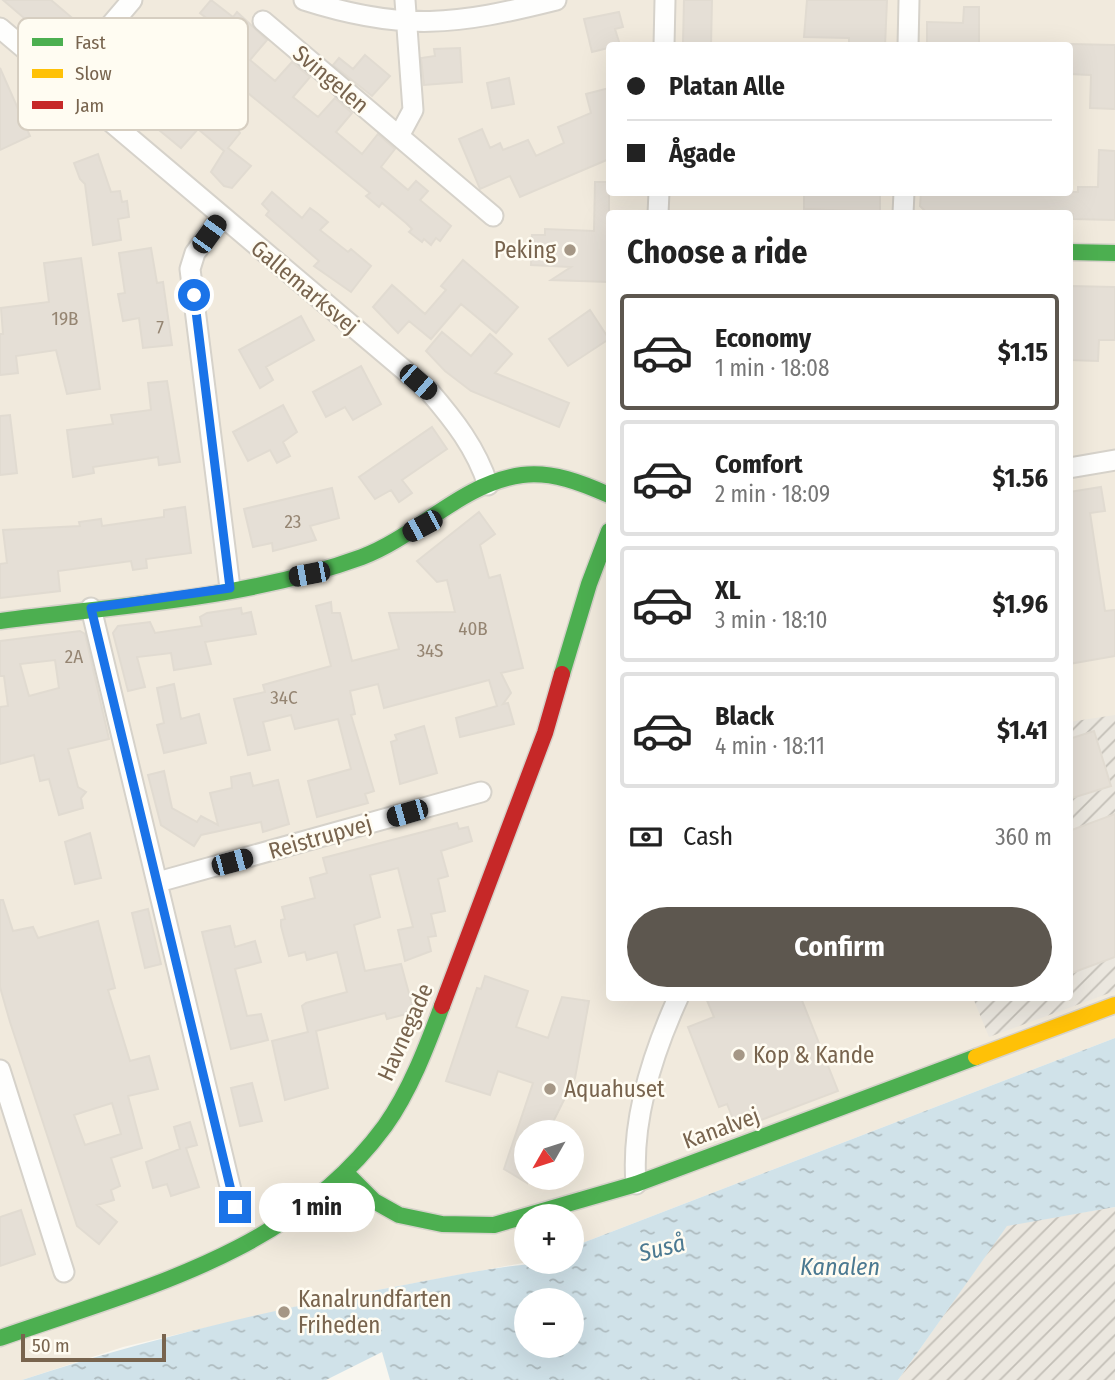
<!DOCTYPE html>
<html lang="en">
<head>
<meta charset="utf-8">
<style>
  :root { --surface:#fff; --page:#f6f6f6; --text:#222; --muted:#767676; --line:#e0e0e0; --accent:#5d574f }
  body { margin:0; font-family:"Fira Sans Condensed",sans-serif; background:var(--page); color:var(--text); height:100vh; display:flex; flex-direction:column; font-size:26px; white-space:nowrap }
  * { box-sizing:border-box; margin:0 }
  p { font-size:23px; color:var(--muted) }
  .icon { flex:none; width:38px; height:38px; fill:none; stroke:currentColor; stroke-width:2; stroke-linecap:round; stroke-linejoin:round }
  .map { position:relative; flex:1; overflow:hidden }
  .panel { position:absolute; left:606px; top:210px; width:467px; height:791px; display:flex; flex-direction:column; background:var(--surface); border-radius:7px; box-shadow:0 7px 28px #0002 }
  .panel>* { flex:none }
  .top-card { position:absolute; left:606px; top:42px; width:467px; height:154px; border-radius:7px; box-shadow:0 7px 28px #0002; display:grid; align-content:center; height:154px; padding:0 21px; background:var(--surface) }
  .needle { width:46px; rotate:231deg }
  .buttons { position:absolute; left:514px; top:1120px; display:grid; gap:14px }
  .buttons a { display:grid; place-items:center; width:70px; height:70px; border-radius:50%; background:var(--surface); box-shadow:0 7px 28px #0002; font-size:35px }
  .scale { position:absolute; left:21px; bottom:18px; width:145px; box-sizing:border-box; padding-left:7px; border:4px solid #78644e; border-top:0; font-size:19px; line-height:24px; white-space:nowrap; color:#78644e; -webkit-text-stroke:5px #fffcf2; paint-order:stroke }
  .end { position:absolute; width:32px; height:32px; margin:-16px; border:9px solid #1a73e8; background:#fff; box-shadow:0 0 0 4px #fff }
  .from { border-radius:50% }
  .bubble { position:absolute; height:49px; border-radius:24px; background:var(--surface); box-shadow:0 7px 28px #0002; font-size:23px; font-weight:700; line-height:49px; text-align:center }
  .car { position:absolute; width:21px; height:42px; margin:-21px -10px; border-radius:9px; box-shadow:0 0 5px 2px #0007; background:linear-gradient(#222 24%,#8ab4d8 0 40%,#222 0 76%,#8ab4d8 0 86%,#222 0) }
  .top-card b { display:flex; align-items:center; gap:24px; height:66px; font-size:26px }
  .top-card b+b { border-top:2px solid var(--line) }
  .top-card i { width:18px; height:18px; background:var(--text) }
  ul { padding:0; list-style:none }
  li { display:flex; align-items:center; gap:21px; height:116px; margin:0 14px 10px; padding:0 7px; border:4px solid var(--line); border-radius:7px }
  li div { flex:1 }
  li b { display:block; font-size:26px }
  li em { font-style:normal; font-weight:700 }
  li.selected { border-color:var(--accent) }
  li>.icon { width:63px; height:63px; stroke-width:1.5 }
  h2 { padding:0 21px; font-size:32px; line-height:84px }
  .pay { display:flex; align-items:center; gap:18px; height:77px; padding:0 21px; font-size:26px }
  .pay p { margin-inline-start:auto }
  .action { display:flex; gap:14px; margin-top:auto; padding:14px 21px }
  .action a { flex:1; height:80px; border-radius:42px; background:var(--accent); color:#fff; font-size:28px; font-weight:700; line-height:80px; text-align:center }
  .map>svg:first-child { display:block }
  .residential { fill:#f1eadd; fill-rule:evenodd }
  .industrial { fill:url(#industrial-furrows) }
  .water { fill:url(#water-ripples); fill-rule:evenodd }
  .building { fill:#e5dfd6; stroke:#e1dbd1; stroke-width:2; fill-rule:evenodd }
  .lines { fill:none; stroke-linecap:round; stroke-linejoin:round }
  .street-casing { stroke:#d6d2ca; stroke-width:23 }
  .fast-casing { stroke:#d6d2ca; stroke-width:19 }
  .slow-casing { stroke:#d6d2ca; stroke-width:19 }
  .jam-casing { stroke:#d6d2ca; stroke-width:19 }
  .street { stroke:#fefefd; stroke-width:19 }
  .fast { stroke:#4caf50; stroke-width:16 }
  .slow { stroke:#ffc107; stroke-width:16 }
  .jam { stroke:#c62828; stroke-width:16 }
  .route { stroke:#1a73e8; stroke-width:9 }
  .poi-dot { fill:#a59786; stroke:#fffcf2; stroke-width:2.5 }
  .labels { text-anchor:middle; stroke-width:5; stroke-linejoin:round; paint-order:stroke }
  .number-label { font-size:19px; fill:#958572 }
  .street-label { font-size:23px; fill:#78644e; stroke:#fffcf2 }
  .poi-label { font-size:23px; fill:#78644e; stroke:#fffcf2; text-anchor:start }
  .water-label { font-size:24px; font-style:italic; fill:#4b7991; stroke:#fffcf2 }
  .key { fill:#fffcf2; stroke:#d6cec1; stroke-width:2 }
  .key-label { font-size:19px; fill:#78644e }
</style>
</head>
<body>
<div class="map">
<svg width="1115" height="1380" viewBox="0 0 1115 1380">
  <defs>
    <pattern id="industrial-furrows" width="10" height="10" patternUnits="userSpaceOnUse" patternTransform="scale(1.75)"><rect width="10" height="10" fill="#ebe7df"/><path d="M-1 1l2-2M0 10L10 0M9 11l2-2" fill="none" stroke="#c3bfb7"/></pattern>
    <pattern id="water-ripples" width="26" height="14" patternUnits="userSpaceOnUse" patternTransform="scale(1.75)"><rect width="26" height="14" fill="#d0e2e9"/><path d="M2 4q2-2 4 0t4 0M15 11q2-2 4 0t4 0" fill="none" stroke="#aebbbf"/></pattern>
  </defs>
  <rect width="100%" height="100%" fill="#f8f6ef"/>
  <path class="residential" d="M 0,0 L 1115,0 L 1115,1038 L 572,1247 L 572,1216 L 527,1216 L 528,1262 L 329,1299 L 123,1347 L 22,1380 L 0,1380 ZM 609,46 L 1069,46 L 1069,192 L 609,192 ZM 609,214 L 1069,214 L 1069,998 L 609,998 ZM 527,1132 L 572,1132 L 572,1178 L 527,1178 Z"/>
  <path class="industrial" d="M 1115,715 L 1115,991 L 989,1037 L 973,998 L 1069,998 L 1069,722 Z
    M 1115,1207 L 1115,1380 L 898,1380 L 1007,1225 Z"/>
  <path class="water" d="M 1115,1038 L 1115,1207 L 1007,1226 L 898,1380 L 390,1380 L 382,1352 L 326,1380 L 22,1380 C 145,1340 271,1309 399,1286 C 457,1275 513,1262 572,1262 L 572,1247 ZM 527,1300 L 572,1300 L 572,1346 L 527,1346 Z"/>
  <path class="building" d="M 3,0 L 51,0 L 77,22 L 59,43 L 48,33 L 45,36 Z
    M 211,0 L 233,17 L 237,12 L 267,40 L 250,60 L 275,81 L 292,62 L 310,77 L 293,97 L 318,117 L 335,98 L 352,113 L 336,132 L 362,154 L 378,134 L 395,149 L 381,167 L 408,190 L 416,181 L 428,191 L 420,200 L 451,226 L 440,241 L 436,238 L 431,245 L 424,239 L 422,242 L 409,232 L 412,229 L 406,223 L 382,203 L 379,207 L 366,196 L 370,193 L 232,80 L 210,105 L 236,126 L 240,133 L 228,148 L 251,166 L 232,188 L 224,186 L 211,172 L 224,151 L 198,129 L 181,148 L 114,93 L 133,71 L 159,92 L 197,47 L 192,42 L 210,21 L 200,13 Z
    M 684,0 L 712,0 L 711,46 L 683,43 Z
    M 807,0 L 887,0 L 885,46 L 849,46 L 849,38 L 804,37 Z
    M 964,7 L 979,7 L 979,46 L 927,46 L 927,22 L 963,23 Z
    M 619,12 L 623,27 L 615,29 L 620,45 L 592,52 L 584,19 Z
    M 1069,44 L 1115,45 L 1115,109 L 1090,108 L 1091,75 L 1069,74 Z
    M 460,48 L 462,82 L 424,85 L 421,58 L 435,56 L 434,49 Z
    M 365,55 L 390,76 L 372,96 L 333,65 L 339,58 L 353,69 Z
    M 0,68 L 30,136 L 0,150 Z
    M 509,78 L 514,104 L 492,108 L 487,83 Z
    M 609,88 L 609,159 L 520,197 L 510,176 L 480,189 L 459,139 L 482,129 L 490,148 L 500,143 L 503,150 L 528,140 L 536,156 L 564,143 L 558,127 L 591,113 L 586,94 Z
    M 1099,150 L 1115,151 L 1115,220 L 1073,219 L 1073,214 L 926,212 L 920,206 L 921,192 L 1078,192 L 1078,187 L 1098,187 Z
    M 98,154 L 111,192 L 120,191 L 122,202 L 127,201 L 129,217 L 118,219 L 121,240 L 93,245 L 85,184 L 80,179 L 74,163 Z
    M 595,182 L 609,182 L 609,282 L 551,280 L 571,267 L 531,265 L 532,235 L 545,235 L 545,229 L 594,231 Z
    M 272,192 L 302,218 L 310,208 L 317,213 L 328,222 L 320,230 L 348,252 L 351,249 L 371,266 L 351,292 L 314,266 L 319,261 L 266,215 L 269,211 L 262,204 Z
    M 804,192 L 880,192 L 880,212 L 804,209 Z
    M 151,248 L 157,283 L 163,282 L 172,345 L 143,348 L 139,318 L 123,321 L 118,294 L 125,293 L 119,253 Z
    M 81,258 L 100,389 L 67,394 L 56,350 L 16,356 L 18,373 L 0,375 L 0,334 L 3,334 L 1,308 L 49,302 L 44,263 Z
    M 463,260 L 518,307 L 496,333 L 461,304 L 431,339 L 409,321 L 398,333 L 373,307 L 392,285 L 425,314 L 446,290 L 441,286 Z
    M 1069,286 L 1115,287 L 1115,340 L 1099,340 L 1098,361 L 1069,360 Z
    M 590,310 L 609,339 L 568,366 L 549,339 Z
    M 301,316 L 314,340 L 266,367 L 273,380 L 260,388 L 239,350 Z
    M 442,332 L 471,356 L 490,334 L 512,354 L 495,373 L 569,403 L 559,427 L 471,391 L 445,371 L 426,351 Z
    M 361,366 L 381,404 L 353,420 L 345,407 L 326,417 L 313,392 Z
    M 167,381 L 180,462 L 159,465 L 158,457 L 93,467 L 94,473 L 73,477 L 67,430 L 113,424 L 111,415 L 151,410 L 148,383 Z
    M 283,405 L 297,432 L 283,442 L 290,456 L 277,463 L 270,450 L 248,461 L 233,432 Z
    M 10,415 L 17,473 L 0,475 L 0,416 Z
    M 432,427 L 447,449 L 402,480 L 412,493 L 399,502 L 391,490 L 375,499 L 359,477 Z
    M 1101,487 L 1105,511 L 1090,513 L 1105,611 L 1115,610 L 1115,656 L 1069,664 L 1069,492 Z
    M 332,488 L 339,518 L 310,526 L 316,540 L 273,551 L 272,543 L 253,547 L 244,509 Z
    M 185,507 L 191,553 L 146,559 L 147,568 L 133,570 L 131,561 L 58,571 L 60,591 L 0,598 L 0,564 L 7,563 L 3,530 L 80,526 L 79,522 L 101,519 L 102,526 L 164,517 L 164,510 Z
    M 479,512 L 495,534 L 480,545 L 489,578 L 500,575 L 523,668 L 501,673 L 511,693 L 503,704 L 508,703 L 514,724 L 460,737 L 456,718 L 497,706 L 489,680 L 384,708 L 378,684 L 350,691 L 355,714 L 351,715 L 374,791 L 365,794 L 368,803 L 317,817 L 308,781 L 351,769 L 338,719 L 295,729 L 291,715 L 263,722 L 270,750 L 248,755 L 234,699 L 265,692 L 263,685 L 331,666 L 316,606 L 331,602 L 332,613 L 340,613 L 352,661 L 399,649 L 389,613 L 455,612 L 447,580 L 437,582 L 417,561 Z
    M 241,608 L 242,614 L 251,612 L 256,634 L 205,642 L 211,664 L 174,670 L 171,653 L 137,657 L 145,687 L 128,691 L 113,633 L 118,626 L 150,622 L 155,633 L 202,626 L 200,617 L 207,613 Z
    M 80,631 L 85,634 L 109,739 L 68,749 L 78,787 L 86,792 L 81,798 L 83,808 L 59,815 L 49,779 L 40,781 L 34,755 L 0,764 L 0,707 L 8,706 L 4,676 L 0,676 L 0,641 ZM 55,660 L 59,688 L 29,696 L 20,664 Z
    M 174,684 L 181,719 L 199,714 L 206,743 L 164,753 L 157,725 L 164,723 L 157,688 Z
    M 424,726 L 437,773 L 400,784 L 391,742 L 397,740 L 395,735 Z
    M 1094,731 L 1111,786 L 1069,799 L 1069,739 Z
    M 164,771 L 172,808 L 197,822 L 201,816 L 218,825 L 210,793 L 232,788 L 231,777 L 250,773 L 253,786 L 278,780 L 289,824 L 263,832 L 261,822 L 201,835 L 194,846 L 161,825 L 148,775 Z
    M 1115,814 L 1115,957 L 1069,974 L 1069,831 Z
    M 457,823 L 459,829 L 468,827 L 472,841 L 441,851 L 448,876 L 438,879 L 445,911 L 431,914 L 436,936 L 428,937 L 431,951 L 405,961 L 398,930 L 413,927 L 398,868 L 370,875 L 380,917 L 354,925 L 365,971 L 401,964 L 414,1012 L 387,1019 L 385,1013 L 316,1031 L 328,1088 L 285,1100 L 272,1041 L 308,1032 L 302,1006 L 306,1003 L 347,992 L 337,952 L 307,960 L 305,952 L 289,956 L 281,926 L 281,920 L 285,919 L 282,907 L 315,898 L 310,878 L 327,873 L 323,858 Z
    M 90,833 L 101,878 L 75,884 L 65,842 Z
    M 0,900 L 3,900 L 13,931 L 33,927 L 38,938 L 98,921 L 114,984 L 115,988 L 108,990 L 130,1061 L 149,1056 L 158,1089 L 128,1096 L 142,1148 L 111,1158 L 120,1186 L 111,1190 L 114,1200 L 97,1205 L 117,1222 L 99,1244 L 77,1226 L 10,1022 L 0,987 ZM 112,1103 L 121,1134 L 85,1145 L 74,1115 Z
    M 148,909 L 161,964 L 145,968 L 132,913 Z
    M 230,926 L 235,947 L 255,941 L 261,962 L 235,969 L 247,1016 L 261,1014 L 268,1040 L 231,1049 L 202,932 Z
    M 485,976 L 528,991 L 516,1027 L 548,1038 L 562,997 L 589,1001 L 575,1078 L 548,1132 L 527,1132 L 527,1183 L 504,1169 L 533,1083 L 498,1071 L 490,1095 L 446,1081 L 477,988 L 481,989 Z
    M 706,998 L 801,998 L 838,1091 L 737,1129 L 727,1104 L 719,1107 L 688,1027 L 714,1017 Z
    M 252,1083 L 262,1121 L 240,1126 L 231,1088 Z
    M 190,1122 L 197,1145 L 186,1148 L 199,1187 L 171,1196 L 167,1184 L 153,1188 L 146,1162 L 180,1149 L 174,1127 Z
    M 21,1210 L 35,1254 L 0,1266 L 0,1217 Z"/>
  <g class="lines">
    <g class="street-casing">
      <path id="street" d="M 304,0 C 404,32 456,25 556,0
        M 263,21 L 493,216
        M 0,28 L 429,391 C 454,420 476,448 488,485
        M 664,46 L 665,0
        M 908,46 L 909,0
        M 63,81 L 132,0
        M 399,136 L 413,110 L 405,0
        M 658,214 L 659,192
        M 903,214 L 904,192
        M 222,216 L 195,253 L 190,269 L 230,588
        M 1069,468 L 1115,460
        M 91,608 L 235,1207
        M 158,882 L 481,792
        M 0,1070 L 64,1272
        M 636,1184 C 631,1121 652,1055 678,998"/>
    </g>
    <g class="fast-casing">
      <path id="fast" d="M 1069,252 L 1115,253
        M 0,621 C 120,605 247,599 362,557 C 418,536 460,484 522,475 C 552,471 582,483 609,495
        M 562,674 L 589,584 L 609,531
        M 346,1173 L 374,1201 L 399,1215 L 442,1224 L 494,1225 L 636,1184 L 976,1057
        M 0,1338 C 142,1288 291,1254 385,1126 C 410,1091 427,1046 442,1006"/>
    </g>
    <g class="slow-casing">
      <path id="slow" d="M 976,1057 L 1115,1005"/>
    </g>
    <g class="jam-casing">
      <path id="jam" d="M 442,1006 L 545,733 L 562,674"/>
    </g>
    <use href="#street" class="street"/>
    <use href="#fast" class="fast"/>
    <use href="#slow" class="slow"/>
    <use href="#jam" class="jam"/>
  </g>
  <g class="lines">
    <path class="route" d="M 194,295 L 230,588 L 91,608 L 235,1207"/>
  </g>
  <g class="poi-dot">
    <circle cx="570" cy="250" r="7"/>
    <circle cx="739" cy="1055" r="7"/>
    <circle cx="550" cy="1089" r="7"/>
    <circle cx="284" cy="1312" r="7"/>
  </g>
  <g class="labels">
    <g class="number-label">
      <text x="65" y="325">19B</text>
      <text x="160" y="334">7</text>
      <text x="293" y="528">23</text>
      <text x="473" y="635">40B</text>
      <text x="430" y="657">34S</text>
      <text x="74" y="663">2A</text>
      <text x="284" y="704">34C</text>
    </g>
    <g class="street-label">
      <text transform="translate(331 79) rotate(40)" y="8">Svingelen</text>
      <text transform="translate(305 287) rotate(40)" y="8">Gallemarksvej</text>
      <text transform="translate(320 837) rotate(-16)" y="8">Reistrupvej</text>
      <text transform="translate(405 1032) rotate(-66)" y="8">Havnegade</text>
      <text transform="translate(721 1128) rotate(-20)" y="8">Kanalvej</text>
    </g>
    <g class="poi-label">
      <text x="556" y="258" text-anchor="end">Peking</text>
      <text x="753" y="1063">Kop &amp; Kande</text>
      <text x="564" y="1097">Aquahuset</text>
      <text x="298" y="1307">Kanalrundfarten<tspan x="298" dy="26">Friheden</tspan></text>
    </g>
    <g class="water-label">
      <text transform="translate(662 1248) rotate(-14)" y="8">Suså</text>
      <text x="840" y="1275">Kanalen</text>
    </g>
  </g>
  <rect x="18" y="18" width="230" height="112" rx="10" class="key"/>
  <rect x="32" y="38" width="31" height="8" fill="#4caf50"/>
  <rect x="32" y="69" width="31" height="9" fill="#ffc107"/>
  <rect x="32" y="101" width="31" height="8" fill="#c62828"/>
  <g class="key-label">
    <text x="75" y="49">Fast</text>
    <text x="75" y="80">Slow</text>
    <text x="75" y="112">Jam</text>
  </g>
</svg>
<div class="buttons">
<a><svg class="needle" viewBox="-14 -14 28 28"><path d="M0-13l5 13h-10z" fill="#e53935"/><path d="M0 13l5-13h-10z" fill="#767676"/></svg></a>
<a>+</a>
<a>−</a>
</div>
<div class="scale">50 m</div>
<i class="end from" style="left:194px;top:295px"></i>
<i class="end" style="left:235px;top:1207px"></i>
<div class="bubble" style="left:259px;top:1183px;width:116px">1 min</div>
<i class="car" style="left:209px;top:234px;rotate:36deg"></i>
<i class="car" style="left:418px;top:382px;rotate:131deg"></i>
<i class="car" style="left:422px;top:526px;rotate:242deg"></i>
<i class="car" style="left:309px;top:574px;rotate:259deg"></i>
<i class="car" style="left:407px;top:813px;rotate:254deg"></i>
<i class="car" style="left:232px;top:862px;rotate:75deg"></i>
<div class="top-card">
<b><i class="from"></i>Platan Alle</b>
<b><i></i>Ågade</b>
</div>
<section class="panel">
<h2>Choose a ride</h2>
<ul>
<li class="selected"><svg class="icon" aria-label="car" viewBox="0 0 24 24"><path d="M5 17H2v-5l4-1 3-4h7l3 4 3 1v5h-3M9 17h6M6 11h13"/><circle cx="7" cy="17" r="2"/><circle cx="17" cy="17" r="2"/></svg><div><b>Economy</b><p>1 min · 18:08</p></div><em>$1.15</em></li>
<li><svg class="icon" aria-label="car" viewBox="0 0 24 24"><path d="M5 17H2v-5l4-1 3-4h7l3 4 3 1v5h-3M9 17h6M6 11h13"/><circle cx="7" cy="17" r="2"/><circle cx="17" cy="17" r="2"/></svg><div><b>Comfort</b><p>2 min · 18:09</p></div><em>$1.56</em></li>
<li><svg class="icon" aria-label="car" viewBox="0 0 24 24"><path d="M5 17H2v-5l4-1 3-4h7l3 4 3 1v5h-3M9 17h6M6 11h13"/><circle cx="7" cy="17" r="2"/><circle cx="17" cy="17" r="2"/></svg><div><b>XL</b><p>3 min · 18:10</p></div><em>$1.96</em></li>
<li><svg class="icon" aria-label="car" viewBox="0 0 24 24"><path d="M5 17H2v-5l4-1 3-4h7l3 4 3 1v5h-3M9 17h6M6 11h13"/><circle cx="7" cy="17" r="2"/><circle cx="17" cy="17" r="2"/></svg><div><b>Black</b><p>4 min · 18:11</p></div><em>$1.41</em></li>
</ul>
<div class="pay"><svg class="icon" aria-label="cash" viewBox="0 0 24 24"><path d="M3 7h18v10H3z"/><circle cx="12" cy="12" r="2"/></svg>Cash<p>360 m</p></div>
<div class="action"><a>Confirm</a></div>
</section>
</div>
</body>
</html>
